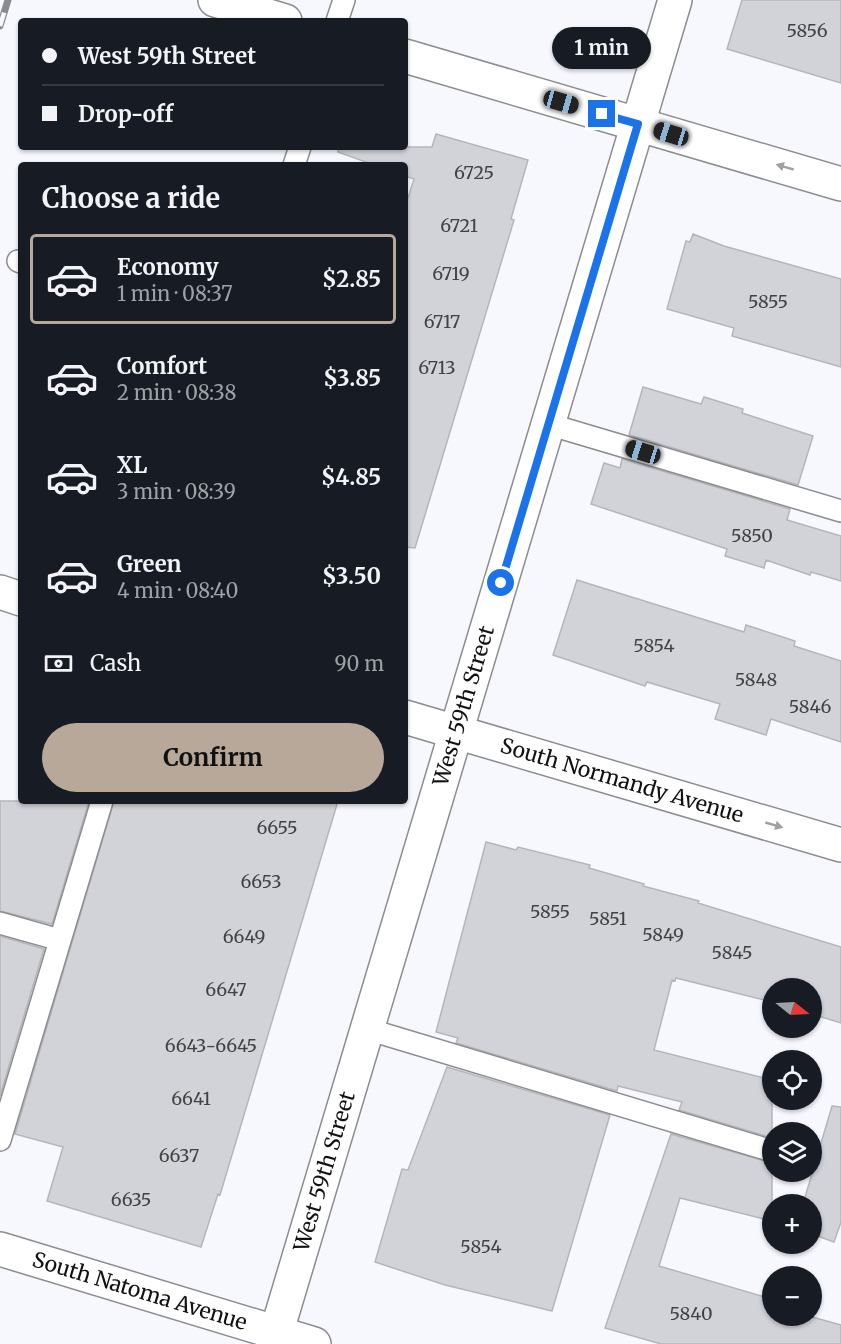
<!DOCTYPE html>
<html lang="en">
<head>
<meta charset="utf-8">
<style>
  :root { --surface:#171b24; --page:#20242c; --text:#f1f3f6; --muted:#9ea1a6; --line:#363941; --accent:#b8a89a }
  body { margin:0; font-family:Merriweather,serif; background:var(--page); color:var(--text); height:100vh; display:flex; flex-direction:column; font-size:22px; white-space:nowrap }
  * { box-sizing:border-box; margin:0 }
  p { font-size:20px; color:var(--muted) }
  .icon { flex:none; width:33px; height:33px; fill:none; stroke:currentColor; stroke-width:2; stroke-linecap:round; stroke-linejoin:round }
  .map { position:relative; flex:1; overflow:hidden }
  .details { position:absolute; left:18px; top:162px; width:390px; height:642px; display:flex; flex-direction:column; background:var(--surface); border-radius:6px; box-shadow:0 2px 4px #0004 }
  .details>* { flex:none }
  .banner { position:absolute; left:18px; top:18px; width:390px; height:132px; border-radius:6px; box-shadow:0 2px 4px #0004; display:grid; align-content:center; height:132px; padding:0 24px; background:var(--surface) }
  .needle { width:39px; rotate:108deg }
  .fabs { position:absolute; left:762px; top:978px; display:grid; gap:12px }
  .fabs a { display:grid; place-items:center; width:60px; height:60px; border-radius:50%; background:var(--surface); box-shadow:0 2px 4px #0004; font-size:30px }
  .end { position:absolute; width:27px; height:27px; margin:-14px; border:8px solid #1a73e8; background:#fff; box-shadow:0 0 0 3px #fff }
  .from { border-radius:50% }
  .bubble { position:absolute; height:42px; border-radius:21px; background:var(--surface); box-shadow:0 2px 4px #0004; font-size:20px; font-weight:700; line-height:42px; text-align:center }
  .car { position:absolute; width:18px; height:36px; margin:-18px -9px; border-radius:8px; box-shadow:0 0 4px 2px #0007; background:linear-gradient(#222 24%,#8ab4d8 0 40%,#222 0 76%,#8ab4d8 0 86%,#222 0) }
  .banner b { display:flex; align-items:center; gap:21px; height:57px; font-size:22px }
  .banner b+b { border-top:2px solid var(--line) }
  .banner i { width:15px; height:15px; background:var(--text) }
  ul { padding:0; list-style:none }
  li { display:flex; align-items:center; gap:18px; height:90px; margin:0 12px 9px; padding:0 12px; border:3px solid transparent; border-radius:6px }
  li div { flex:1 }
  li b { display:block; font-size:22px }
  li em { font-style:normal; font-weight:700 }
  li.active { border-color:var(--accent) }
  li>.icon { width:54px; height:54px; stroke-width:1.5 }
  h2 { padding:0 24px; font-size:27px; line-height:72px }
  .pay { display:flex; align-items:center; gap:15px; height:66px; padding:0 24px; font-size:22px }
  .pay p { margin-inline-start:auto }
  .button { display:flex; gap:12px; margin-top:auto; padding:12px 24px }
  .button a { flex:1; height:69px; border-radius:36px; background:var(--accent); color:#111; font-size:24px; font-weight:700; line-height:69px; text-align:center }
  .map>svg:first-child { display:block }
  .building { fill:#d2d3d8; stroke:#b5b5ba; stroke-width:1.5 }
  .lines { fill:none; stroke-linecap:round; stroke-linejoin:round }
  .service-casing { stroke:#8c8c91; stroke-width:24 }
  .minor-casing { stroke:#8c8c91; stroke-width:36 }
  .service { stroke:#fff; stroke-width:21 }
  .minor { stroke:#fff; stroke-width:33 }
  .rail-casing { stroke:#8a8b8e; stroke-width:7 }
  .rail { stroke:#f7f8fd; stroke-width:4.5; stroke-dasharray:14; stroke-linecap:butt }
  .oneway { fill:#a0a0a0 }
  .route { stroke:#1a73e8; stroke-width:8 }
  .labels { text-anchor:middle; stroke-width:5; stroke-linejoin:round; paint-order:stroke }
  .number-label { font-size:18px; fill:#414244 }
  .street-label { font-size:21px; fill:#111112; stroke:#f7f8fd }
</style>
</head>
<body>
<div class="map">
<svg width="841" height="1344" viewBox="0 0 841 1344">
  <rect width="100%" height="100%" fill="#f7f8fd"/>
  <path class="building" d="M 742,0 L 841,0 L 841,83 L 727,49 Z
    M 436,134 L 528,160 L 511,219 L 514,220 L 415,548 L 405,547 L 405,207 L 414,179 L 405,176 L 405,165 L 374,165 L 338,152 L 338,147 L 432,147 Z
    M 693,234 L 724,246 L 841,279 L 841,367 L 732,336 L 734,328 L 667,309 L 686,241 L 690,242 Z
    M 643,387 L 701,404 L 704,397 L 743,409 L 742,413 L 813,436 L 798,485 L 629,435 Z
    M 622,459 L 790,509 L 787,520 L 841,536 L 841,581 L 811,572 L 810,575 L 766,560 L 764,568 L 725,556 L 727,549 L 591,504 L 604,463 L 620,468 Z
    M 577,580 L 744,632 L 746,625 L 795,641 L 794,646 L 841,661 L 841,742 L 771,719 L 766,735 L 715,719 L 720,704 L 647,682 L 645,686 L 553,655 Z
    M 0,801 L 89,801 L 52,924 L 0,911 Z
    M 114,801 L 338,801 L 220,1195 L 218,1194 L 201,1247 L 47,1201 L 63,1147 L 15,1134 Z
    M 486,842 L 516,850 L 518,847 L 590,865 L 589,868 L 644,884 L 643,886 L 699,901 L 698,903 L 841,947 L 841,1023 L 812,1014 L 812,988 L 772,988 L 772,1002 L 676,978 L 675,981 L 672,980 L 654,1050 L 772,1080 L 772,1138 L 679,1110 L 682,1102 L 618,1086 L 617,1091 L 456,1043 L 458,1038 L 436,1032 Z
    M 0,936 L 44,949 L 0,1096 Z
    M 447,1067 L 610,1115 L 552,1311 L 445,1285 L 375,1262 L 402,1169 L 408,1170 Z
    M 832,1106 L 841,1107 L 841,1222 L 834,1242 L 812,1234 L 812,1204 L 803,1204 Z
    M 671,1134 L 772,1163 L 772,1221 L 680,1198 L 659,1266 L 772,1299 L 772,1316 L 809,1316 L 841,1325 L 841,1344 L 661,1344 L 605,1328 Z"/>
  <g class="lines">
    <g class="service-casing">
      <path id="service" d="M 337,21 L 344,0
        M 294,165 L 300,147
        M 18,261 L 21,262
        M 548,424 L 841,511
        M 0,923 L 60,940
        M 367,1029 L 772,1151
        M 0,1140 L 102,801"/>
    </g>
    <g class="minor-casing">
      <g id="minor">
        <path d="M 215,0 L 285,21"/>
        <path d="M 405,56 L 841,184"/>
        <path d="M 0,592 L 21,599"/>
        <path id="s1" d="M 405,717 L 841,845"/>
        <path id="s2" d="M 0,1249 L 314,1344"/>
        <path id="s3" d="M 273,1344 L 675,0"/>
      </g>
    </g>
    <use href="#service" class="service"/>
    <use href="#minor" class="minor"/>
    <g class="rail-casing">
      <path id="rail" d="M 0,26 L 8,0"/>
    </g>
    <use href="#rail" class="rail"/>
  </g>
  <defs><path id="oneway-solid" d="M-6-.8H1V-3.2L6.5 0L1 3.2V.8H-6Z" transform="scale(1.5)"/></defs>
  <g class="oneway">
    <use href="#oneway-solid" transform="translate(785 167) rotate(-164)"/>
    <use href="#oneway-solid" transform="translate(774 825) rotate(16)"/>
  </g>
  <g class="lines">
    <path class="route" d="M 501,583 L 638,124 L 602,114"/>
  </g>
  <g class="labels">
    <g class="number-label">
      <text x="807" y="37">5856</text>
      <text x="474" y="179">6725</text>
      <text x="459" y="232">6721</text>
      <text x="451" y="280">6719</text>
      <text x="768" y="308">5855</text>
      <text x="442" y="328">6717</text>
      <text x="437" y="374">6713</text>
      <text x="752" y="542">5850</text>
      <text x="654" y="652">5854</text>
      <text x="756" y="686">5848</text>
      <text x="810" y="713">5846</text>
      <text x="277" y="834">6655</text>
      <text x="261" y="888">6653</text>
      <text x="550" y="918">5855</text>
      <text x="608" y="925">5851</text>
      <text x="663" y="941">5849</text>
      <text x="244" y="943">6649</text>
      <text x="732" y="959">5845</text>
      <text x="226" y="996">6647</text>
      <text x="211" y="1052">6643-6645</text>
      <text x="191" y="1105">6641</text>
      <text x="179" y="1162">6637</text>
      <text x="131" y="1206">6635</text>
      <text x="481" y="1253">5854</text>
      <text x="691" y="1320">5840</text>
    </g>
    <g class="street-label">
      <text dy="7" stroke="none"><textPath href="#s3" startOffset="666">West 59th Street</textPath></text>
      <text dy="7" stroke="none"><textPath href="#s1" startOffset="226">South Normandy Avenue</textPath></text>
      <text dy="7" stroke="none"><textPath href="#s3" startOffset="180">West 59th Street</textPath></text>
      <text dy="7" stroke="none"><textPath href="#s2" startOffset="146">South Natoma Avenue</textPath></text>
    </g>
  </g>
</svg>
<div class="fabs">
<a><svg class="needle" viewBox="-14 -14 28 28"><path d="M0-13l5 13h-10z" fill="#e53935"/><path d="M0 13l5-13h-10z" fill="#9ea1a6"/></svg></a>
<a><svg class="icon" aria-label="locate" viewBox="0 0 24 24"><circle cx="12" cy="12" r="6"/><path d="M12 2v4M12 18v4M2 12h4M18 12h4"/></svg></a>
<a><svg class="icon" aria-label="layers" viewBox="0 0 24 24"><path d="M12 4l9 5-9 5-9-5zM3 14l9 5 9-5"/></svg></a>
<a>+</a>
<a>−</a>
</div>
<i class="end from" style="left:501px;top:583px"></i>
<i class="end" style="left:602px;top:114px"></i>
<div class="bubble" style="left:552px;top:27px;width:99px">1 min</div>
<i class="car" style="left:561px;top:102px;rotate:106deg"></i>
<i class="car" style="left:671px;top:134px;rotate:287deg"></i>
<i class="car" style="left:643px;top:452px;rotate:287deg"></i>
<div class="banner">
<b><i class="from"></i>West 59th Street</b>
<b><i></i>Drop-off</b>
</div>
<section class="details">
<h2>Choose a ride</h2>
<ul>
<li class="active"><svg class="icon" aria-label="car" viewBox="0 0 24 24"><path d="M5 17H2v-5l4-1 3-4h7l3 4 3 1v5h-3M9 17h6M6 11h13"/><circle cx="7" cy="17" r="2"/><circle cx="17" cy="17" r="2"/></svg><div><b>Economy</b><p>1 min · 08:37</p></div><em>$2.85</em></li>
<li><svg class="icon" aria-label="car" viewBox="0 0 24 24"><path d="M5 17H2v-5l4-1 3-4h7l3 4 3 1v5h-3M9 17h6M6 11h13"/><circle cx="7" cy="17" r="2"/><circle cx="17" cy="17" r="2"/></svg><div><b>Comfort</b><p>2 min · 08:38</p></div><em>$3.85</em></li>
<li><svg class="icon" aria-label="car" viewBox="0 0 24 24"><path d="M5 17H2v-5l4-1 3-4h7l3 4 3 1v5h-3M9 17h6M6 11h13"/><circle cx="7" cy="17" r="2"/><circle cx="17" cy="17" r="2"/></svg><div><b>XL</b><p>3 min · 08:39</p></div><em>$4.85</em></li>
<li><svg class="icon" aria-label="car" viewBox="0 0 24 24"><path d="M5 17H2v-5l4-1 3-4h7l3 4 3 1v5h-3M9 17h6M6 11h13"/><circle cx="7" cy="17" r="2"/><circle cx="17" cy="17" r="2"/></svg><div><b>Green</b><p>4 min · 08:40</p></div><em>$3.50</em></li>
</ul>
<div class="pay"><svg class="icon" aria-label="cash" viewBox="0 0 24 24"><path d="M3 7h18v10H3z"/><circle cx="12" cy="12" r="2"/></svg>Cash<p>90 m</p></div>
<div class="button"><a>Confirm</a></div>
</section>
</div>
</body>
</html>
